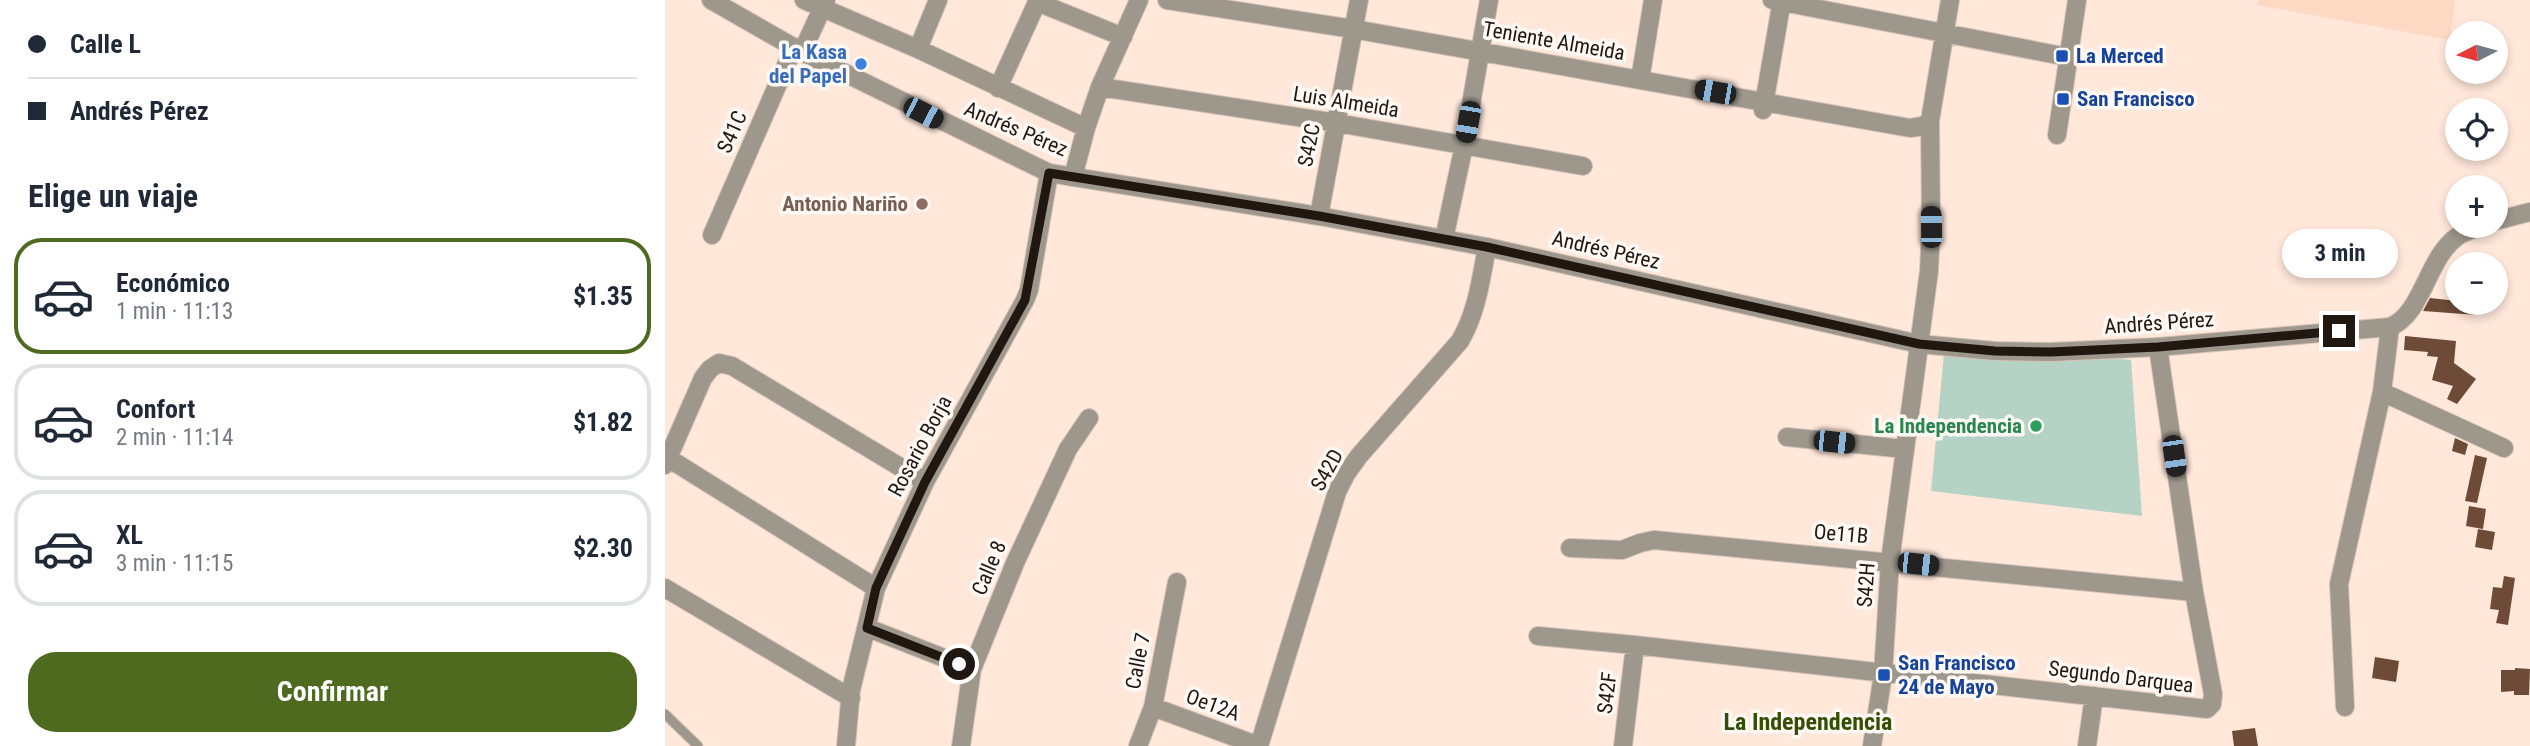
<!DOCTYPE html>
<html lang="es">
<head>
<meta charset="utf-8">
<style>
  :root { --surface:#fff; --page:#f2f2f3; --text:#1f2937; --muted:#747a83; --line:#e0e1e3; --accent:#4d6a1f }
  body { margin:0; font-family:"Roboto Condensed",sans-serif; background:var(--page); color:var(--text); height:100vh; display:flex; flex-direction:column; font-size:26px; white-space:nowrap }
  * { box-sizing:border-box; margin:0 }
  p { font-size:23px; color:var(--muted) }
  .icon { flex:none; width:38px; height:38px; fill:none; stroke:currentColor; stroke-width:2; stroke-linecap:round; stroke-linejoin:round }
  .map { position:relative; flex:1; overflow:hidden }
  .details { display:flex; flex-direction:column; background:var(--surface); width:665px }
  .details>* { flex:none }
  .banner { display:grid; align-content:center; height:154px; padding:0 28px; background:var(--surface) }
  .needle { width:46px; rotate:264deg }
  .tools { position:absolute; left:1780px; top:21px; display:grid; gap:14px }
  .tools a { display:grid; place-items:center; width:63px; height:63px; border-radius:50%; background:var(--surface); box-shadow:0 4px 10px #0003; font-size:35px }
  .end { position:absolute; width:32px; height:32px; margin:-16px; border:9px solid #211711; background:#fff; box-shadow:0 0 0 4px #fff }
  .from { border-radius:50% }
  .bubble { position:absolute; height:49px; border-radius:24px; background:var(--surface); box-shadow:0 4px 10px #0003; font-size:23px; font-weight:700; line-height:49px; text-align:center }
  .car { position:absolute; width:21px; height:42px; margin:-21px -10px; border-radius:9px; box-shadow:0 0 5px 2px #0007; background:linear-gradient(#222 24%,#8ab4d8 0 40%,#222 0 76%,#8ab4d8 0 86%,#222 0) }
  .banner b { display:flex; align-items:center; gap:24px; height:66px; font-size:26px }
  .banner b+b { border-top:2px solid var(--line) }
  .banner i { width:18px; height:18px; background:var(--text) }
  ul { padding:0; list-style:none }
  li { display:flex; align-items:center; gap:21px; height:116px; margin:0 14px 10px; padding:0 14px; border:4px solid var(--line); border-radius:28px }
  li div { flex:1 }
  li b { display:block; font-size:26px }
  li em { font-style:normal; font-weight:700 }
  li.active { border-color:var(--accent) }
  li>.icon { width:63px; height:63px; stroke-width:1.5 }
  h2 { padding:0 28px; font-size:32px; line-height:84px }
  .action { display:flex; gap:14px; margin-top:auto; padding:14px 28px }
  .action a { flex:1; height:80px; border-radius:28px; background:var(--accent); color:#fff; font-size:28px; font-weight:700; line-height:80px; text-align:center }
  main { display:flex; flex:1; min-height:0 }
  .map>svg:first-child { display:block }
  .built { fill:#fdd9c4 }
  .green { fill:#b5d3c4 }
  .building { fill:#6e4b36 }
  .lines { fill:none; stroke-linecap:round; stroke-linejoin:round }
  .service-casing { stroke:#d7c2b6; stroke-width:11 }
  .minor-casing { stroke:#d7c2b6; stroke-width:20 }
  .tertiary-casing { stroke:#d7c2b6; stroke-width:20 }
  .service { stroke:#9d978c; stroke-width:9 }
  .minor { stroke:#9d978c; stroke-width:18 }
  .tertiary { stroke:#9d978c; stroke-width:18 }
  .route { stroke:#211711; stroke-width:9 }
  .transit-dot { fill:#1a4fb4; stroke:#fef9f5; stroke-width:2.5 }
  .shop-dot { fill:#3f7fe0; stroke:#fef9f5; stroke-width:2.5 }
  .education-dot { fill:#8d6e63; stroke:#fef9f5; stroke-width:2.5 }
  .leisure-dot { fill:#2e9e5b; stroke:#fef9f5; stroke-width:2.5 }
  .labels { text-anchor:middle; stroke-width:7; stroke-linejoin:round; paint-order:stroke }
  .street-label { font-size:21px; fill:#211711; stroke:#fef9f5 }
  .shop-label { font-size:21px; font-weight:bold; fill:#366cbe; stroke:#fef9f5; text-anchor:end }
  .transit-label { font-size:21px; font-weight:bold; fill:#164399; stroke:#fef9f5; text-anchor:start }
  .education-label { font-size:21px; font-weight:bold; fill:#785e54; stroke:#fef9f5; text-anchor:end }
  .leisure-label { font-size:21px; font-weight:bold; fill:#27864d; stroke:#fef9f5; text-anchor:end }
  .quarter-label { font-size:24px; font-weight:bold; fill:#344e03; stroke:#fef9f5 }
</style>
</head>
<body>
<main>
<section class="details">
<div class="banner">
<b><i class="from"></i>Calle L</b>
<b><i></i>Andrés Pérez</b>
</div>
<h2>Elige un viaje</h2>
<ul>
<li class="active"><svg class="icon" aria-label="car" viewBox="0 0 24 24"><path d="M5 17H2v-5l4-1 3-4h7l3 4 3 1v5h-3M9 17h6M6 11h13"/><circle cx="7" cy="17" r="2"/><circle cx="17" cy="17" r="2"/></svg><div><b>Económico</b><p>1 min · 11:13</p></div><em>$1.35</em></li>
<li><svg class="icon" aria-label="car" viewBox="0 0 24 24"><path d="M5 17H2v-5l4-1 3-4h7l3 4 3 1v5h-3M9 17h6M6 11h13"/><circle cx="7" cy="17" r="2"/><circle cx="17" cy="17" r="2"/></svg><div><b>Confort</b><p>2 min · 11:14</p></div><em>$1.82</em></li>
<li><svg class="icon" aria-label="car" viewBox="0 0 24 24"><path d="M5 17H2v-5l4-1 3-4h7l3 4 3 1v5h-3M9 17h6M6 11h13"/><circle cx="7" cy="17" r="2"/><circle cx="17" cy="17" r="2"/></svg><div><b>XL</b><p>3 min · 11:15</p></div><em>$2.30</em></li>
</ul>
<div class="action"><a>Confirmar</a></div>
</section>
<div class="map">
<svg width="1865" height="746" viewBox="0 0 1865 746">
  <rect width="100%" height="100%" fill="#ffe7da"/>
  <path class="built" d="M 1593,0 L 1790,0 L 1785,40 L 1592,5 Z"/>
  <path class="green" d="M 1280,343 L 1466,360 L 1477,516 L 1266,491 Z"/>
  <path class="building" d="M 1765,298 L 1792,301 L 1792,303 L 1818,303 L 1812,315 L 1758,311 Z
    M 1740,336 L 1791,341 L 1789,363 L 1811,379 L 1792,404 L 1782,399 L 1788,386 L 1767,380 L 1773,357 L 1762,356 L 1763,352 L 1739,350 Z
    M 1790,438 L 1803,444 L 1800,455 L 1787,451 Z
    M 1810,455 L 1822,458 L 1812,503 L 1800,501 Z
    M 1804,506 L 1821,509 L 1818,529 L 1801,526 Z
    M 1813,529 L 1830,532 L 1827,550 L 1810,547 Z
    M 1839,576 L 1850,578 L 1843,625 L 1831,623 L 1834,610 L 1825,609 L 1828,587 L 1837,588 Z
    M 1710,657 L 1734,661 L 1731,682 L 1707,678 Z
    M 1850,668 L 1865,669 L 1864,695 L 1849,695 L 1849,691 L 1836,692 L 1836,670 L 1850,670 Z
    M 1590,728 L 1593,746 L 1569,746 L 1567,731 Z"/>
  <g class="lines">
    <g class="service-casing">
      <path id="service" d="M 0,714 L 33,746"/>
    </g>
    <g class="minor-casing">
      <path id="minor" d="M 139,0 L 253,49 L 421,128
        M 502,0 L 688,29 L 1245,128 L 1258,126 L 1265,121
        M 1107,0 L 1403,57
        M 372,2 L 458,37
        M 253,49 L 273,0
        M 137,52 L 161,0
        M 975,80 L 988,0
        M 435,87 L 672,123 L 918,166
        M 333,88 L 373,0
        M 1098,110 L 1117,0
        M 1392,135 L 1412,0
        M 408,177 L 421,128 L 435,87 L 474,0
        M 654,216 L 694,0
        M 47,235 L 129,47
        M 779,239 L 799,145 L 824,0
        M 1717,392 L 1839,448
        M 1122,437 L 1240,449
        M 3,458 L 211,588
        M 0,465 L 38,378 L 45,369 L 54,363 L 67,366 L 260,482
        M 905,548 L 957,550 L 975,543 L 989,540 L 1529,592
        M 0,588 L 186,698
        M 203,628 L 307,669
        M 873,636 L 970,645 L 1542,709 L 1547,704 L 1548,694 L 1529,592 L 1493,347
        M 488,707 L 594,746
        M 1680,707 L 1674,584 L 1717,392 L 1725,327
        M 181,746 L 186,690 L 211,588 L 260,482 L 360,300 L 364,290 L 384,173
        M 296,746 L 307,669 L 350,563 L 403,449 L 424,418
        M 473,746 L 488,707 L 512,582
        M 594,746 L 672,492 L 681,474 L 694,456 L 795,341 C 812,312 816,279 822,247
        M 958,746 L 970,645
        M 1207,746 L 1218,674 L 1225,561 L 1264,271 L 1266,227 L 1265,121 L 1285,0
        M 1422,746 L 1429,696"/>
    </g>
    <g class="tertiary-casing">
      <path id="tertiary" d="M 46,0 L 137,52 L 384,173 L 654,216 L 822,247 L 1254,344 L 1330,351 L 1386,352 L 1493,347 L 1725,327 C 1758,314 1762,257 1793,236 C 1800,231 1810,229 1818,226
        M 1830,221 L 1865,212"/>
    </g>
    <use href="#service" class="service"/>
    <use href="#minor" class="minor"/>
    <use href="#tertiary" class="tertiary"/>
  </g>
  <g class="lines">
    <path class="route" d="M 294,664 L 202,628 L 211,588 L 260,482 L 360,300 L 384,173 L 654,216 L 822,247 L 1254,344 L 1330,351 L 1386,352 L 1493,347 L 1674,331"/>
  </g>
  <g class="transit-dot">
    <rect x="1390" y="49" width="14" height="14" rx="3.5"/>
    <rect x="1391" y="92" width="14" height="14" rx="3.5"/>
    <rect x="1212" y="668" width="14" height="14" rx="3.5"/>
  </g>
  <circle class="shop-dot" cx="196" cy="64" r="7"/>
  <circle class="education-dot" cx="257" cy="204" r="7"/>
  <circle class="leisure-dot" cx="1371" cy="426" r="7"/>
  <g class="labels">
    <g class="street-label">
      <text transform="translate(889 41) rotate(10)" y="7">Teniente Almeida</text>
      <text transform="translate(681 102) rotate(9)" y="7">Luis Almeida</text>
      <text transform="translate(351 129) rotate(23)" y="7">Andrés Pérez</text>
      <text transform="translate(67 132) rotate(-66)" y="7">S41C</text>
      <text transform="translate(644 145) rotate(-79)" y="7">S42C</text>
      <text transform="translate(941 250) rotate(13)" y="7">Andrés Pérez</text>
      <text transform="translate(1494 323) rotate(-4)" y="7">Andrés Pérez</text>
      <text transform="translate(255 446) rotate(-62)" y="7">Rosario Borja</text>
      <text transform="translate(662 470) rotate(-61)" y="7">S42D</text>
      <text transform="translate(1176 534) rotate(5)" y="7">Oe11B</text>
      <text transform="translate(324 568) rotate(-67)" y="7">Calle 8</text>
      <text transform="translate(1201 585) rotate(-86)" y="7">S42H</text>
      <text transform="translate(473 661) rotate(-79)" y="7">Calle 7</text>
      <text transform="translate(1456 677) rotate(7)" y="7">Segundo Darquea</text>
      <text transform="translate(942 693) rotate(-83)" y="7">S42F</text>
      <text transform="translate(548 705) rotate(20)" y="7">Oe12A</text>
    </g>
    <g class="shop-label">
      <text x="182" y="59">La Kasa<tspan x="182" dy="24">del Papel</tspan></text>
    </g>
    <g class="transit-label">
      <text x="1411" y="63">La Merced</text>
      <text x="1412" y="106">San Francisco</text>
      <text x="1233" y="670">San Francisco<tspan x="1233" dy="24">24 de Mayo</tspan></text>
    </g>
    <g class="education-label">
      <text x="243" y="211">Antonio Nariño</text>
    </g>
    <g class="leisure-label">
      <text x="1357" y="433">La Independencia</text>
    </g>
    <g class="quarter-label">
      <text x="1143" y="730">La Independencia</text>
    </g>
  </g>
</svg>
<div class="tools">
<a><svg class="needle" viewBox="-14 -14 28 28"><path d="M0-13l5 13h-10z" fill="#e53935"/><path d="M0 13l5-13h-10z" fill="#747a83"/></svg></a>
<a><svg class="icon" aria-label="locate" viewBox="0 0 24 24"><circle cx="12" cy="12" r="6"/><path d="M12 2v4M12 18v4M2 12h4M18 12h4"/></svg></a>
<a>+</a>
<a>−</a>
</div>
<i class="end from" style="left:294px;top:664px"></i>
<i class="end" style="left:1674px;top:331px"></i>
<div class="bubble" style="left:1617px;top:229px;width:116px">3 min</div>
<i class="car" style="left:1050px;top:92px;rotate:280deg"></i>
<i class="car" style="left:258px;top:113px;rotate:117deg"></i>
<i class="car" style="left:803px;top:122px;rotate:190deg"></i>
<i class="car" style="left:1266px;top:227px;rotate:359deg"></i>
<i class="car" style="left:1169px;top:442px;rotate:96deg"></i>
<i class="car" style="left:1509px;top:456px;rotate:172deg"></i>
<i class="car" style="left:1253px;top:564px;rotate:96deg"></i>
</div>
</main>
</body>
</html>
